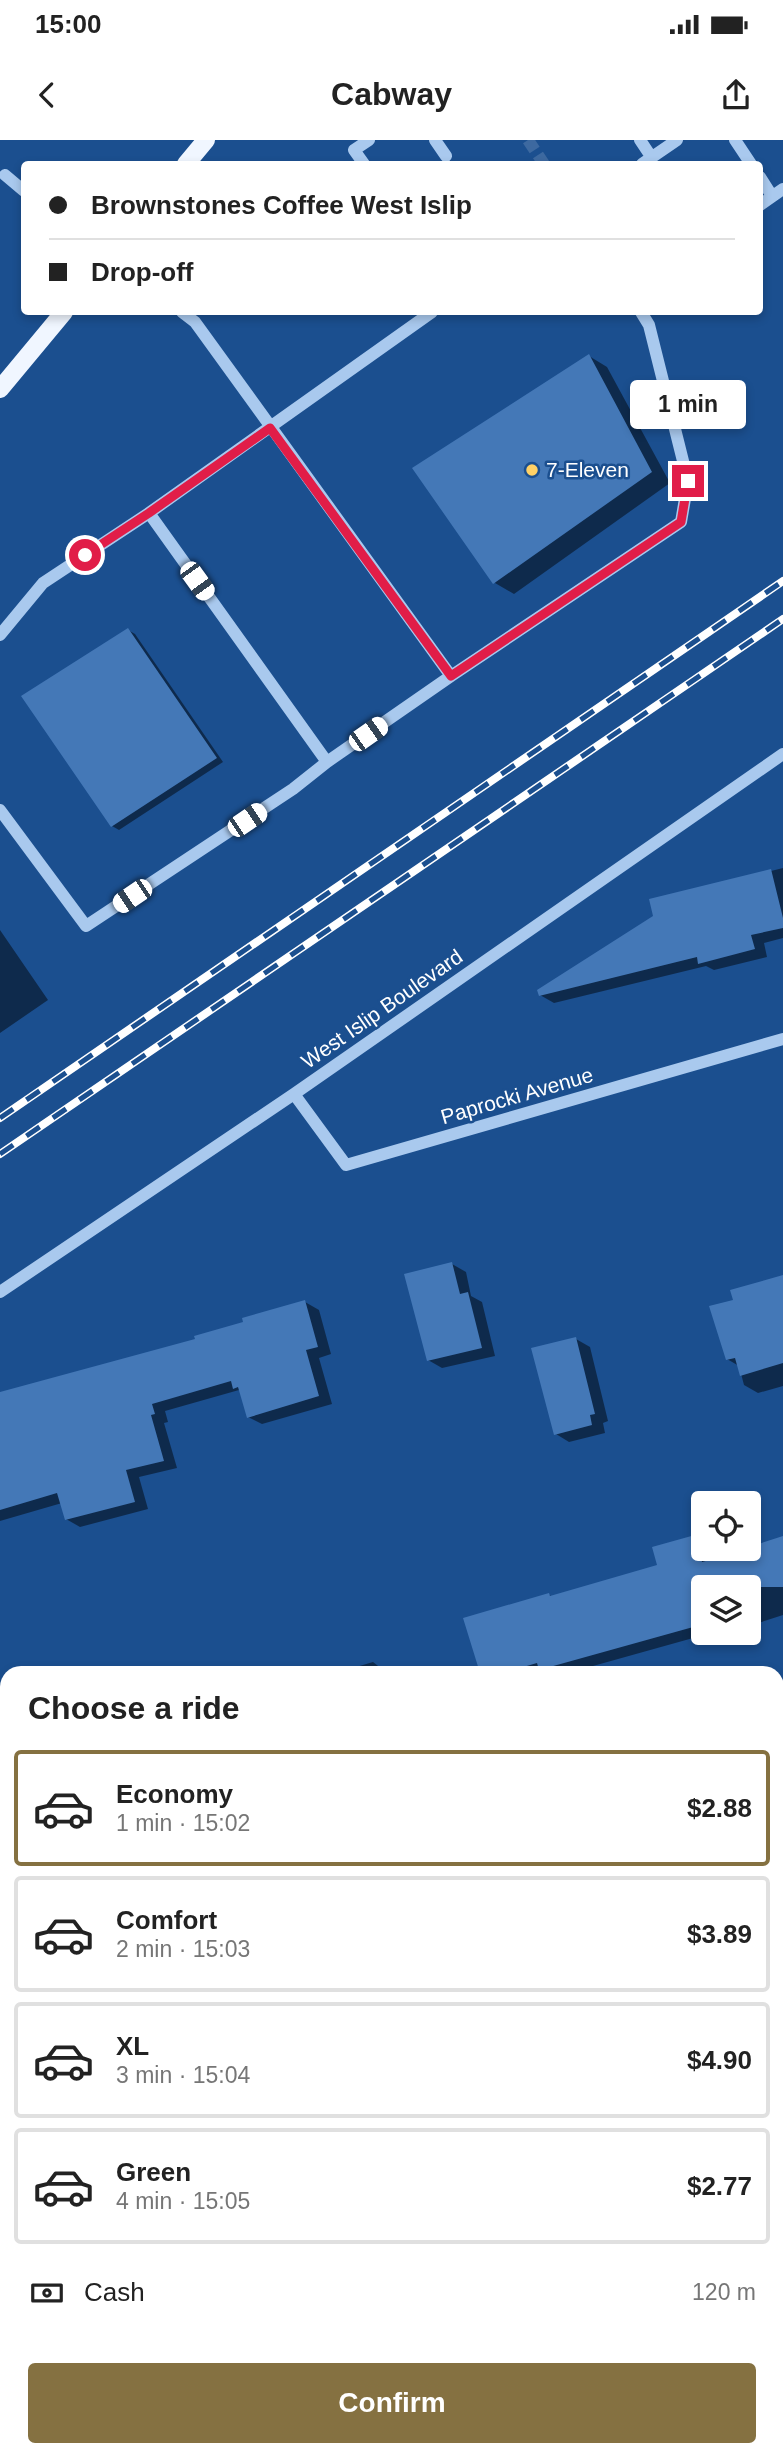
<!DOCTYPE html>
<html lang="en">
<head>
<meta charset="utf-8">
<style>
  :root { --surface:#fff; --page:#f2f2f2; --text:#222; --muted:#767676; --line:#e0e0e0; --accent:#857141 }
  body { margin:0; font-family:Helvetica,sans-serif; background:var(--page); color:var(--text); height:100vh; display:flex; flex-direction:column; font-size:26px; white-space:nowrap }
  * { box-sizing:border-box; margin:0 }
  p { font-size:23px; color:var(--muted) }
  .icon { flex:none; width:38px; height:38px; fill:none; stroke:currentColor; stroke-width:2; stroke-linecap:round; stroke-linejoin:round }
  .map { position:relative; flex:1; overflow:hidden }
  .details { position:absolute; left:0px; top:1526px; width:784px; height:791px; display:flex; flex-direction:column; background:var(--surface); border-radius:21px 21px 0 0; box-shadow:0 4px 10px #0003 }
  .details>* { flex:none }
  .guide { position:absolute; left:21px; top:21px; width:742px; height:154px; border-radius:7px; box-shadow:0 4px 10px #0003; display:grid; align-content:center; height:154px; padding:0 28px; background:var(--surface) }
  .controls { position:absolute; left:691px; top:1351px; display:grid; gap:14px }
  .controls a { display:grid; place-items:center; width:70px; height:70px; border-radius:7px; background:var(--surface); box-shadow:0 4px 10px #0003; font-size:35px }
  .end { position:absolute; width:32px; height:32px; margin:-16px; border:9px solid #e11d48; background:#fff; box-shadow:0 0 0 4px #fff }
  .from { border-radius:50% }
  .bubble { position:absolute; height:49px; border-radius:7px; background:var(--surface); box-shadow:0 4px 10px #0003; font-size:23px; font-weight:600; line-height:49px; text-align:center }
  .car { position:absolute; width:21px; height:42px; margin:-21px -10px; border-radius:9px; box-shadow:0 0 5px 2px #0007; background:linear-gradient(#fff 24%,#345 0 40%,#fff 0 76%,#345 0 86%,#fff 0) }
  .guide b { display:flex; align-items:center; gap:24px; height:66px; font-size:26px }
  .guide b+b { border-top:2px solid var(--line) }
  .guide i { width:18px; height:18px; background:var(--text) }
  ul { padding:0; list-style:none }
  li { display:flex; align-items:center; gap:21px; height:116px; margin:0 14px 10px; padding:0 14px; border:4px solid var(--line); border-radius:7px }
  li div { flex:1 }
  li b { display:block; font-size:26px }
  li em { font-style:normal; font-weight:600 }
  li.on { border-color:var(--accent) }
  li>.icon { width:63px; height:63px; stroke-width:1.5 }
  h2 { padding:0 28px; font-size:32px; line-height:84px }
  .pay { display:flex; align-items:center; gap:18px; height:77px; padding:0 28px; font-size:26px }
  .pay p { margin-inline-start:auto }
  .cta { display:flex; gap:14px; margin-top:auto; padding:14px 28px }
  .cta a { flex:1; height:80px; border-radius:7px; background:var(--accent); color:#fff; font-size:28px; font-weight:600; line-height:80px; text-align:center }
  .status { display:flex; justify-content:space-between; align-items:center; height:49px; padding:0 35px; background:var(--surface); direction:ltr }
  .status svg { height:19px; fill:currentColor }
  header { display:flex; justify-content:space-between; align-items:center; height:91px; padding:0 28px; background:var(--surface); font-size:32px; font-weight:600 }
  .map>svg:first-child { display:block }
  .shadow { fill:#0007 }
  .building { fill:#4478b7 }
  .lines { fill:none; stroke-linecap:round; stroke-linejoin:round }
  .minor-tunnel { stroke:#3d69a0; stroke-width:12; stroke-dasharray:12 6; stroke-linecap:butt }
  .minor { stroke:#a9c9ee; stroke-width:12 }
  .major { stroke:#f0f6ff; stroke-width:18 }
  .rail-casing { stroke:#fff; stroke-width:8 }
  .rail { stroke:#1b4f8f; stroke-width:5; stroke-dasharray:16; stroke-linecap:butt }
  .route { stroke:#e11d48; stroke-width:9 }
  .poi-dot { fill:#ffd166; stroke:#1b4f8f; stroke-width:2.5 }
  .labels { text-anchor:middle; stroke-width:5; stroke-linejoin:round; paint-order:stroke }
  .poi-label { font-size:21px; fill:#fff; stroke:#1b4f8f; text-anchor:start }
  .street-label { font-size:21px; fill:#fff; stroke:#1b4f8f }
</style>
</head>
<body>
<div class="status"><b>15:00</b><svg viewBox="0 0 49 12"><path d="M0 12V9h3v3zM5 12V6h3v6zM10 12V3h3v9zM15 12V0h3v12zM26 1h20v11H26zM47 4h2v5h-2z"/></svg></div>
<header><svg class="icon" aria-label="back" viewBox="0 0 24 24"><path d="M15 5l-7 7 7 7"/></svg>Cabway<svg class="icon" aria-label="share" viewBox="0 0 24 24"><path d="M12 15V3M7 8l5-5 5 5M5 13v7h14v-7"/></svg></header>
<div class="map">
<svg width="783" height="2317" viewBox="0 0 783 2317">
  <rect width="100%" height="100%" fill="#1b4f8f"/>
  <path class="shadow" d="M 589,216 L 607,227 L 670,343 L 514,454 L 495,443 Z
    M 128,490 L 135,494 L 223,622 L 119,690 L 112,686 Z
    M 783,728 L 783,798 L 764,803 L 767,817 L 714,830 L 706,826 L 554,863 L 540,855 L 655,776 L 651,761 Z
    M 0,790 L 48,860 L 0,893 Z
    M 452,1124 L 466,1132 L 471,1156 L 482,1162 L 495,1216 L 442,1228 L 428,1220 Z
    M 783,1136 L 783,1246 L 758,1253 L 744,1245 L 739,1226 L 727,1219 L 735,1161 Z
    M 305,1162 L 319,1170 L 331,1214 L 319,1218 L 332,1264 L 262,1284 L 248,1277 L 241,1251 L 239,1250 L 165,1271 L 168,1282 L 164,1283 L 177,1328 L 139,1337 L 148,1369 L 80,1387 L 66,1379 L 62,1363 L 0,1381 L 0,1316 L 197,1201 Z
    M 576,1199 L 590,1207 L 608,1281 L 603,1283 L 605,1293 L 569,1302 L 556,1294 Z
    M 694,1397 L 704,1402 L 704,1409 L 709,1409 L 713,1420 L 783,1398 L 783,1475 L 749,1486 L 749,1447 L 704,1447 L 704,1493 L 711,1493 L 568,1533 L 481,1533 L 549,1455 L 553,1457 L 659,1426 Z
    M 373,1522 L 387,1533 L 336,1533 Z
    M 7,1613 L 7,1715 L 0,1717 L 0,1615 Z
    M 780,1704 L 783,1706 L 783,1829 L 780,1830 L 777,1829 L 777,1705 Z
    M 7,1930 L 7,2001 L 3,1998 L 0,1989 L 0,1931 Z
    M 783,2003 L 783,2029 L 777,2009 L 777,2005 Z
    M 783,2039 L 783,2141 L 777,2143 L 777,2041 Z
    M 7,2291 L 7,2310 L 54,2310 L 56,2317 L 0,2317 L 0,2293 Z
    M 123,2310 L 184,2310 L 157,2317 L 129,2317 L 124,2314 Z"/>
  <path class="building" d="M 589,214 L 652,332 L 493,444 L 412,328 Z
    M 128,488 L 217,618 L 111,687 L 21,556 Z
    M 771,729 L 783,778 L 783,788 L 751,795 L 755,809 L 698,824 L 697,817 L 539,856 L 537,850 L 653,776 L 649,759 Z
    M 452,1122 L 460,1154 L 468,1152 L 482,1208 L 427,1221 L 404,1134 Z
    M 783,1135 L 783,1223 L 740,1236 L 735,1218 L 726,1220 L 709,1166 L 733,1160 L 730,1150 Z
    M 305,1160 L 318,1207 L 306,1210 L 319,1256 L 247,1278 L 238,1247 L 233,1249 L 231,1241 L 152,1264 L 155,1274 L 151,1275 L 164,1321 L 126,1330 L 135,1362 L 65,1380 L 57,1353 L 0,1370 L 0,1252 L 195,1199 L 194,1196 L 243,1182 L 242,1178 Z
    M 576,1197 L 595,1274 L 590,1275 L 592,1285 L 554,1295 L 531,1208 Z
    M 695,1395 L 702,1422 L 749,1409 L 749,1407 L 783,1396 L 783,1447 L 704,1447 L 704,1484 L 539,1530 L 537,1523 L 503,1533 L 480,1533 L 463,1478 L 549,1453 L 550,1456 L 657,1425 L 652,1407 Z"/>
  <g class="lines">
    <path class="minor-tunnel" d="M 528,0 L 544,24"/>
    <path class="minor" d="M 435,0 L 446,16
      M 640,0 L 652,18
      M 735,0 L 751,24
      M 364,24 L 354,10 L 369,0
      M 642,24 L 677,0
      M 5,35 L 24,51
      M 760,37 L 772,56
      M 760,65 L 783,49
      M 182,172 L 195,182 L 451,536 L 327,622 L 149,373 L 432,172
      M 0,495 L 43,443 L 149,373
      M 451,536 L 681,382 L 688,341 L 649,185 L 641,172
      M 0,670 L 86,786 L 293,649 L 327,622
      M 294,954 L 346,1025 L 783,899
      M 0,1152 L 294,954 L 783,614
      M 777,1586 L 783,1584
      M 0,1818 L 7,1816
      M 777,2281 L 783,2279
      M 647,2317 L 672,2310"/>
    <path class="major" d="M 186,24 L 206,0
      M 0,249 L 64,172"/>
    <g class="rail-casing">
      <path id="rail" d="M 0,978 L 783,441
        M 0,1014 L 783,479"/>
    </g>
    <use href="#rail" class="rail"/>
  </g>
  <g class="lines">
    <path class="route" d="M 85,415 L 149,373 L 270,288 L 451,536 L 681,382 L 688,341"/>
  </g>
  <circle class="poi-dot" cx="532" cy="330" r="7"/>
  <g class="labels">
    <g class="poi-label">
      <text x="546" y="337">7-Eleven</text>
    </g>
    <g class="street-label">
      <text transform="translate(382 869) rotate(-35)" y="7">West Islip Boulevard</text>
      <text transform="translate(517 956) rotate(-16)" y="7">Paprocki Avenue</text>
    </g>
  </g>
</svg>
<div class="controls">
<a><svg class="icon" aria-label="locate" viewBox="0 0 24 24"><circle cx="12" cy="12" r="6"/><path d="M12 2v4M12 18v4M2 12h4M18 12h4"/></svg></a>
<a><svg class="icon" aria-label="layers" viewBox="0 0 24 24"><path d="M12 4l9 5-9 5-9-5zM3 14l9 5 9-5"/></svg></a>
</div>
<i class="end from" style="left:85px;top:415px"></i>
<i class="end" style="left:688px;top:341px"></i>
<div class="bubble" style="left:630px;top:240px;width:116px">1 min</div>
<i class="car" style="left:197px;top:441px;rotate:144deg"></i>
<i class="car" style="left:368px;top:594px;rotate:55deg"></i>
<i class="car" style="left:247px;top:680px;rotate:56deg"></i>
<i class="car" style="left:132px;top:756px;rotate:236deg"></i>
<div class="guide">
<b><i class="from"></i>Brownstones Coffee West Islip</b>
<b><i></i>Drop-off</b>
</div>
<section class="details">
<h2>Choose a ride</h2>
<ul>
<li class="on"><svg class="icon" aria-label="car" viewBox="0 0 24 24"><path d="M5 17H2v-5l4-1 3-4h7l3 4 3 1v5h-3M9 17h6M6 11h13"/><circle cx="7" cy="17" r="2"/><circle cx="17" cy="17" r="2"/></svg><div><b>Economy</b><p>1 min · 15:02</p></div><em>$2.88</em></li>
<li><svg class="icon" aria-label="car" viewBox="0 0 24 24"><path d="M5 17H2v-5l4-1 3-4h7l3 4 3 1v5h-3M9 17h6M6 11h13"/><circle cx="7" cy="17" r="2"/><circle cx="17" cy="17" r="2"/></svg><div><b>Comfort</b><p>2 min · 15:03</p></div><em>$3.89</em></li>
<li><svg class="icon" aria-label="car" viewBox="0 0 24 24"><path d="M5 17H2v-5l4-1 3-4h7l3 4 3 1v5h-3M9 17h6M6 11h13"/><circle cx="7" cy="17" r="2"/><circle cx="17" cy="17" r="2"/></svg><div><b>XL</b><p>3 min · 15:04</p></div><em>$4.90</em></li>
<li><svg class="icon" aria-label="car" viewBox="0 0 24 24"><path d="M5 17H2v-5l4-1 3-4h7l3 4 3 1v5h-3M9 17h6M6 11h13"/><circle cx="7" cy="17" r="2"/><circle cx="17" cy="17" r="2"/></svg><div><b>Green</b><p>4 min · 15:05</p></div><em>$2.77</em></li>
</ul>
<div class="pay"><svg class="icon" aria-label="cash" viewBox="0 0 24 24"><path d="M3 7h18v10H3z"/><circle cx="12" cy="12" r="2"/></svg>Cash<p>120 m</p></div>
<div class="cta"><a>Confirm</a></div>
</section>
</div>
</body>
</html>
